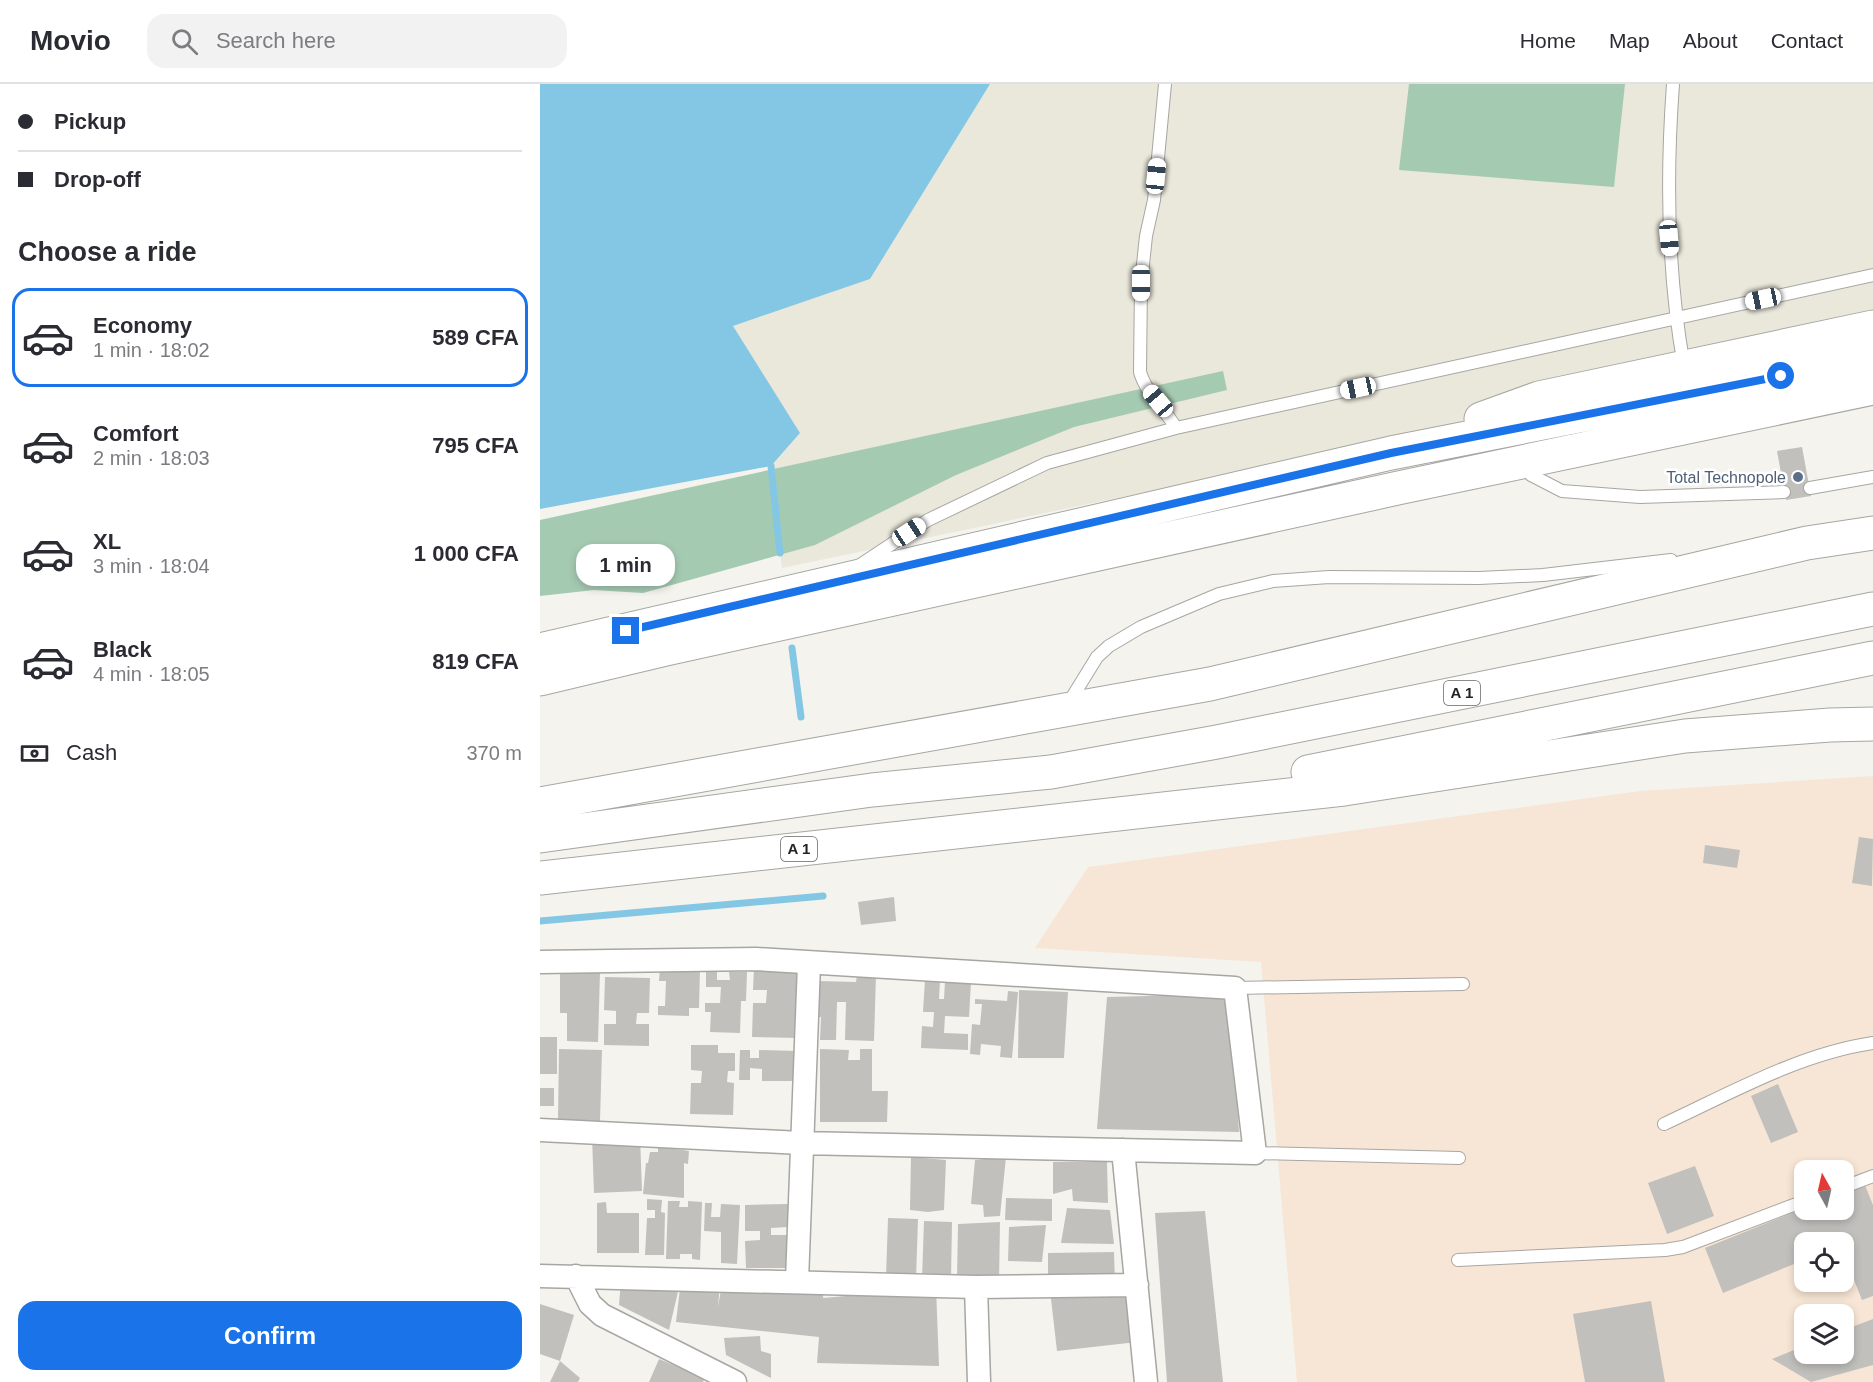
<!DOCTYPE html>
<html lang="en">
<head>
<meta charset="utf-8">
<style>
  :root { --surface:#fff; --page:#f2f2f3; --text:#2b2b33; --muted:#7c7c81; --line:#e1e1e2; --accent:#1a73e8 }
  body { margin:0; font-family:Arial,sans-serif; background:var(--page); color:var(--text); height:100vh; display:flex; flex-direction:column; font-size:22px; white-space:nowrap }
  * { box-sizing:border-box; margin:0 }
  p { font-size:20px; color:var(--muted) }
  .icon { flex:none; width:33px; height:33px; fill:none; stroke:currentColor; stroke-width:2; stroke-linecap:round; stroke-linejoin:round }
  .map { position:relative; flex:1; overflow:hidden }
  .panel { display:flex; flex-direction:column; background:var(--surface); width:540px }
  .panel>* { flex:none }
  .hud { display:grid; align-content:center; height:132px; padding:0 18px; background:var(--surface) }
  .needle { width:39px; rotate:352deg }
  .buttons { position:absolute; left:1254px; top:1076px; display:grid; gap:12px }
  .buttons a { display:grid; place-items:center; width:60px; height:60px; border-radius:12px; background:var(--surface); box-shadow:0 3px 9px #0003; font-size:30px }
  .end { position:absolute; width:27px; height:27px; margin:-14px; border:8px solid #1a73e8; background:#fff; box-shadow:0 0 0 3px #fff }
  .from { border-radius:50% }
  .bubble { position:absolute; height:42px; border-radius:18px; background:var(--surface); box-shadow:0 3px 9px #0003; font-size:20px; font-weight:600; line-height:42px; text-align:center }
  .car { position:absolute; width:18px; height:36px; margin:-18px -9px; border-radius:8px; box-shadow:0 0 4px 2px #0007; background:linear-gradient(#fff 24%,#345 0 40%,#fff 0 76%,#345 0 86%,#fff 0) }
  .hud b { display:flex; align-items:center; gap:21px; height:57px; font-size:22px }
  .hud b+b { border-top:2px solid var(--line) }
  .hud i { width:15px; height:15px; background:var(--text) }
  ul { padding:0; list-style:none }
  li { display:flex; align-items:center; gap:18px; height:99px; margin:0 12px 9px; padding:0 6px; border:3px solid transparent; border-radius:18px }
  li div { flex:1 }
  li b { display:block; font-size:22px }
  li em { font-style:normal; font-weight:600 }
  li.selected { border-color:var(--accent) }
  li>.icon { width:54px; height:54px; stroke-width:1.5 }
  h2 { padding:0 18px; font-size:27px; line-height:72px }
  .pay { display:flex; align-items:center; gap:15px; height:66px; padding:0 18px; font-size:22px }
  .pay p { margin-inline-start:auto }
  .primary-button { display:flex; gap:12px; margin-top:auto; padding:12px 18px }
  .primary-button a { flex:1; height:69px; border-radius:18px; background:var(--accent); color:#fff; font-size:24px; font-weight:600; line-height:69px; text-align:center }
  header { display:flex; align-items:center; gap:36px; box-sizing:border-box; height:84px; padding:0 30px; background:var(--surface); border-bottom:2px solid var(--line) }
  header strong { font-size:28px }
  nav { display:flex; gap:33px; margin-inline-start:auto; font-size:21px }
  .search { width:420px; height:54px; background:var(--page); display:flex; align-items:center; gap:15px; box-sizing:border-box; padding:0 21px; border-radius:18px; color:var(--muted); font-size:22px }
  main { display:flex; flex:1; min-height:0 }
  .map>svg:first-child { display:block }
  .built { fill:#eae7db }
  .industrial { fill:#f7e6d5; fill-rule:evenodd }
  .green { fill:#a5cab2 }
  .water { fill:#84c7e4 }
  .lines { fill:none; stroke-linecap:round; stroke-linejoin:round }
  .stream { stroke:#84c7e4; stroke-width:7 }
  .building { fill:#c1c0bc }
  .lane-casing { stroke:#a7a6a2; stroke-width:14 }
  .street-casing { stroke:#a7a6a2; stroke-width:25 }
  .highway-casing { stroke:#a7a6a2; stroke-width:35 }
  .lane { stroke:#fff; stroke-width:12 }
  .street { stroke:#fff; stroke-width:22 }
  .highway { stroke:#fff; stroke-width:33 }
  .route { stroke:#1a73e8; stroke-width:8 }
  .service-dot { fill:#5c6f8a; stroke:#fff; stroke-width:2 }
  .labels { text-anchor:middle; stroke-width:5; stroke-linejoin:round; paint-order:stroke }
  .shield { fill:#fff; stroke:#656564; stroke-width:1.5 }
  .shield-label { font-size:15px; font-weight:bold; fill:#232321 }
  .service-label { font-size:16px; fill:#4e5e75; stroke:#fff; text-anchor:end }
</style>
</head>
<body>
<header>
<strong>Movio</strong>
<div class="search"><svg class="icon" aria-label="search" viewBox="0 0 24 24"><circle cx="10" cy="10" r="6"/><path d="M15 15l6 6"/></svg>Search here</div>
<nav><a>Home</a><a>Map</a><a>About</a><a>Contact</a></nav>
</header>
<main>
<section class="panel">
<div class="hud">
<b><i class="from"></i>Pickup</b>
<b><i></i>Drop-off</b>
</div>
<h2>Choose a ride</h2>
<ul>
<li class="selected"><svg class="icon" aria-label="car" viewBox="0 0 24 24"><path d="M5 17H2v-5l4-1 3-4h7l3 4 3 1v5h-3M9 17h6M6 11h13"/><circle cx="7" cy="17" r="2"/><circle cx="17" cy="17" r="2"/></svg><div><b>Economy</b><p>1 min · 18:02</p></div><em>589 CFA</em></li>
<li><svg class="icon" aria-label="car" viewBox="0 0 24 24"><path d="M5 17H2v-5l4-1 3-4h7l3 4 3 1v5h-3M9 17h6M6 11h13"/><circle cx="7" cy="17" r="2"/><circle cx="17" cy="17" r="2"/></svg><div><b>Comfort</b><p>2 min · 18:03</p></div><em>795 CFA</em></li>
<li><svg class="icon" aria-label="car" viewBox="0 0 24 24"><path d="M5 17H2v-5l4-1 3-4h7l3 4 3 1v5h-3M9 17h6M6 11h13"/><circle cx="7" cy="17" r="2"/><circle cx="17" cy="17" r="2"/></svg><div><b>XL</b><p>3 min · 18:04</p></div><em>1 000 CFA</em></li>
<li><svg class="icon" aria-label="car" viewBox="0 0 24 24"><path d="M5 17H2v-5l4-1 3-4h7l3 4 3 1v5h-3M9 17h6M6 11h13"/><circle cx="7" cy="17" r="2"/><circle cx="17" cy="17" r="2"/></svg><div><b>Black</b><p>4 min · 18:05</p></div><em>819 CFA</em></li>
</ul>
<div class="pay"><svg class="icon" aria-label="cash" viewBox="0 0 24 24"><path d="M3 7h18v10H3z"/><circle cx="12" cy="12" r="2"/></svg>Cash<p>370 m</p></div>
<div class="primary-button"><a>Confirm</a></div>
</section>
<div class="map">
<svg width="1333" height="1298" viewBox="0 0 1333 1298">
  <rect width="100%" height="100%" fill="#f4f3ee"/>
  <path class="built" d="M 450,0 L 1333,0 L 1333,256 L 242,484 L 231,382 L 260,349 L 192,242 L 330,195 Z"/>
  <path class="industrial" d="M 1333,692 L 1333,1298 L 757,1298 L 721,878 L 495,864 L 548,783 L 1100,707 ZM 1264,1086 L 1304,1086 L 1304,1125 L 1264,1125 ZM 1264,1158 L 1304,1158 L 1304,1197 L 1264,1197 ZM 1264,1230 L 1304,1230 L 1304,1269 L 1264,1269 Z"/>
  <path class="green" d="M 869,0 L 1085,0 L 1074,103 L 859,86 Z
    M 683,287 L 687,306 L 534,343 L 416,391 L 275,461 L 103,509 L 54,506 L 0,512 L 0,436 Z"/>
  <path class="water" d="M 0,0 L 450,0 L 330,195 L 193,242 L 260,349 L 231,382 L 0,425 Z"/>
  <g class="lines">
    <path class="stream" d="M 231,382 L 240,469
      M 252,564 L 261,633
      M 0,837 L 283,812"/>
  </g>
  <path class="building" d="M 1262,363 L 1271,412 L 1246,416 L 1237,367 Z
    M 1319,753 L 1333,755 L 1332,802 L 1312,799 Z
    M 1165,761 L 1200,766 L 1197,784 L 1163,779 Z
    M 354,813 L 356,837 L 321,841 L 318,818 Z
    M 120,883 L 160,884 L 159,924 L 149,924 L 149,932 L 118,931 L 118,922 L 125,922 L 126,897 L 119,897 Z
    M 214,884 L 262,885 L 261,954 L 212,953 L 213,919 L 226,919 L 227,906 L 213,906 Z
    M 166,887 L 177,888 L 177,896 L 190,896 L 189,888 L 207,888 L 206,917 L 201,917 L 200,949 L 170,948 L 171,928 L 165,928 L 165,919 L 180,919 L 181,903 L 166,903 Z
    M 20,888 L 60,888 L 58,958 L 27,957 L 27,929 L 20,929 Z
    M 317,891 L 336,891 L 334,957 L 305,956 L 306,918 L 297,918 L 296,956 L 280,956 L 281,933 L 277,933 L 278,897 L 316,898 Z
    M 65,893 L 110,894 L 109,929 L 97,929 L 96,940 L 109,940 L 109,962 L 64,961 L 64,940 L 76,940 L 76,927 L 64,926 Z
    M 385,896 L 400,897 L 399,915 L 404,915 L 405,897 L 431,898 L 429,933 L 405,932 L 404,949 L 428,950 L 428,966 L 381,964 L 382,942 L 393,943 L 394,928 L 383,928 Z
    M 479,906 L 528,908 L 524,974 L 478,974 Z
    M 468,907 L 478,908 L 472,974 L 460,973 L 461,962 L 441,960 L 440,971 L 430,970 L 432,940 L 440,941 L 442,920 L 435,920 L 435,915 L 467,917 Z
    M 690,910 L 699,1048 L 557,1045 L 567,913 Z
    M 0,953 L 17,953 L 17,990 L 0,990 Z
    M 151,961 L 178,961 L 178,969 L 195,969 L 195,987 L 188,987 L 187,998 L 194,999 L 193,1031 L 150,1030 L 151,999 L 161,999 L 162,987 L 151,986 Z
    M 19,965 L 62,966 L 60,1037 L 18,1036 Z
    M 280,965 L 309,966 L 308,976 L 320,976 L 320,965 L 332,965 L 332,1007 L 348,1007 L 347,1038 L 280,1038 Z
    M 200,966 L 210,966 L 210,974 L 219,974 L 219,966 L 258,967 L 258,997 L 222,997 L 222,985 L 210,984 L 210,996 L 199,996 Z
    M 1238,1000 L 1258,1048 L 1231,1059 L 1211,1012 Z
    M 0,1004 L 14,1004 L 14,1022 L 0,1022 Z
    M 100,1052 L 102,1107 L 54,1109 L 52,1053 Z
    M 118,1062 L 149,1067 L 148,1080 L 144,1079 L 144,1114 L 103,1110 L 106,1079 L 108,1079 L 110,1068 L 118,1068 Z
    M 371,1073 L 406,1076 L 404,1126 L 388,1128 L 370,1126 Z
    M 466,1073 L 460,1132 L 444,1133 L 443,1121 L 431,1120 L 435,1076 Z
    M 513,1078 L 567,1078 L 568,1119 L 533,1117 L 532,1105 L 513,1110 Z
    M 1155,1082 L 1174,1132 L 1127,1150 L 1108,1099 Z
    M 1324,1099 L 1333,1121 L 1333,1212 L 1322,1216 L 1304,1171 L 1304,1158 L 1264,1158 L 1264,1176 L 1183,1209 L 1165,1164 L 1264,1124 L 1304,1125 L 1304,1108 Z
    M 466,1114 L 512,1115 L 512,1137 L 465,1136 Z
    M 107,1115 L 122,1116 L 121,1128 L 125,1129 L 124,1171 L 105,1171 L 107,1134 L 115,1134 L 115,1126 L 107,1126 Z
    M 128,1117 L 140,1117 L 139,1123 L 148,1123 L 148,1117 L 162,1118 L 160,1176 L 152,1175 L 152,1170 L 140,1170 L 140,1175 L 126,1175 Z
    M 66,1118 L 67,1129 L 99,1129 L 99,1169 L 57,1169 L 57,1119 Z
    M 165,1119 L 172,1119 L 171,1133 L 180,1133 L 181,1120 L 200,1121 L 197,1180 L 181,1179 L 181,1148 L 164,1147 Z
    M 248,1120 L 248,1143 L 231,1144 L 231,1151 L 248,1151 L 248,1184 L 206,1184 L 205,1157 L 220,1156 L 220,1147 L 205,1147 L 205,1121 Z
    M 527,1124 L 570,1126 L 574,1160 L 521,1159 Z
    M 665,1127 L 683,1298 L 627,1298 L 615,1129 Z
    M 348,1134 L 378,1135 L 376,1195 L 346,1194 Z
    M 384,1137 L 412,1138 L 411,1196 L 382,1195 Z
    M 460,1138 L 459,1199 L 417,1195 L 418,1140 Z
    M 506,1141 L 502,1178 L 468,1177 L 469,1143 Z
    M 574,1168 L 575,1200 L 508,1200 L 508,1169 Z
    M 81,1195 L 141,1195 L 129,1246 L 79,1221 Z
    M 141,1196 L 180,1199 L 178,1223 L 182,1200 L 284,1203 L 283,1214 L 396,1204 L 399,1282 L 277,1279 L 279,1253 L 136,1238 Z
    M 594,1204 L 597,1258 L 517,1267 L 510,1206 Z
    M 1111,1217 L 1125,1298 L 1045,1298 L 1033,1230 Z
    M 0,1220 L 34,1231 L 20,1277 L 40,1294 L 38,1298 L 10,1298 L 20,1277 L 0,1270 Z
    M 1333,1235 L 1333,1281 L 1271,1298 L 1232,1275 L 1264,1262 L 1264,1269 L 1304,1269 L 1304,1246 Z
    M 220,1252 L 221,1267 L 231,1270 L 231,1294 L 186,1271 L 184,1254 Z
    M 119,1275 L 165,1294 L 163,1298 L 109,1298 Z"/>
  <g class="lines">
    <g class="lane-casing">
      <path id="lane" d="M 625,0 L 614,116 L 606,152 L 601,199 L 600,288 C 606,309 625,325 636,344
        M 1133,0 C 1126,95 1127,188 1144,282
        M 991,391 L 1022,407 L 1100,413 L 1244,408
        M 1270,404 L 1333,393
        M 320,481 L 388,436 L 507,379 L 636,344 L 1333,191
        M 528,620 L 557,573 L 569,562 L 601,543 L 679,510 L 733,497 L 789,493 L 939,494 L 1003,491 L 1131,476
        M 695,904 L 923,900
        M 1124,1040 C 1191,1009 1259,970 1333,959
        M 715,1069 L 919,1074
        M 1304,1103 L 1333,1092
        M 918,1176 L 1125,1166 L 1143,1163 L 1264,1117"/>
    </g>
    <g class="street-casing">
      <path id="street" d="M 0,878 L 216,875 L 695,904 L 715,1069 L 261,1059 L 0,1046
        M 583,1066 L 606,1298
        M 0,1192 L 436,1203 L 597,1201
        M 36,1192 L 50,1220 L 62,1231 L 195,1298
        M 257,1197 L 269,880
        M 436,1203 L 439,1298"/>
    </g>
    <g class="highway-casing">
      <path id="highway" d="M 941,335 L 999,314 L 1333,243
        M 0,566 L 851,369 L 1333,274
        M 0,595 L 126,565 L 858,404 L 1333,304
        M 768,688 L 1333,574
        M 0,720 L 670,600 L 1267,459 L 1333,449
        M 0,752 L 332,706 L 511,688 L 677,658 L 1333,525
        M 0,794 L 804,705 L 1145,652 L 1290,641 L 1333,640"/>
    </g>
    <use href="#lane" class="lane"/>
    <use href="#street" class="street"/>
    <use href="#highway" class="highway"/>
  </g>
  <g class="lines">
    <path class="route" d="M 86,547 L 851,369 L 1241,292"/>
  </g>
  <circle class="service-dot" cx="1258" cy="393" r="6"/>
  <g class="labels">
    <g class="shield">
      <rect x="904" y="597" width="36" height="24" rx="4.5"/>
      <rect x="241" y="753" width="36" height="24" rx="4.5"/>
    </g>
    <g class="shield-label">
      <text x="922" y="614">A 1</text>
      <text x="259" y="770">A 1</text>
    </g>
    <g class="service-label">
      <text x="1246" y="399">Total Technopole</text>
    </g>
  </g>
</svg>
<div class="buttons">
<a><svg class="needle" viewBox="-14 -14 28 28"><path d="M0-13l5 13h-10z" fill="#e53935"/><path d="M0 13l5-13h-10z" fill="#7c7c81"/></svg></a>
<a><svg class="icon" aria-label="locate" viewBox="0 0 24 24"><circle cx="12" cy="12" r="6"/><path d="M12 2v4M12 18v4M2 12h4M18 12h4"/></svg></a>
<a><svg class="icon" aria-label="layers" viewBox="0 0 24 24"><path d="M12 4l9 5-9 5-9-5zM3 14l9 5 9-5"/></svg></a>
</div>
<i class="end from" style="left:1241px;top:292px"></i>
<i class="end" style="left:86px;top:547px"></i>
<div class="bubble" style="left:36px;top:460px;width:99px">1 min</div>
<i class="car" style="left:616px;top:92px;rotate:6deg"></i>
<i class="car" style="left:1129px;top:154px;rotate:175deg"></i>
<i class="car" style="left:601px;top:199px;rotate:180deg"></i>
<i class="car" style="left:1223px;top:215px;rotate:258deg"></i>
<i class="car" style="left:818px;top:304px;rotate:258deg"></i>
<i class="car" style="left:618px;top:317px;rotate:320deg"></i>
<i class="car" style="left:369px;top:448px;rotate:57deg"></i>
</div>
</main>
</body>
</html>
